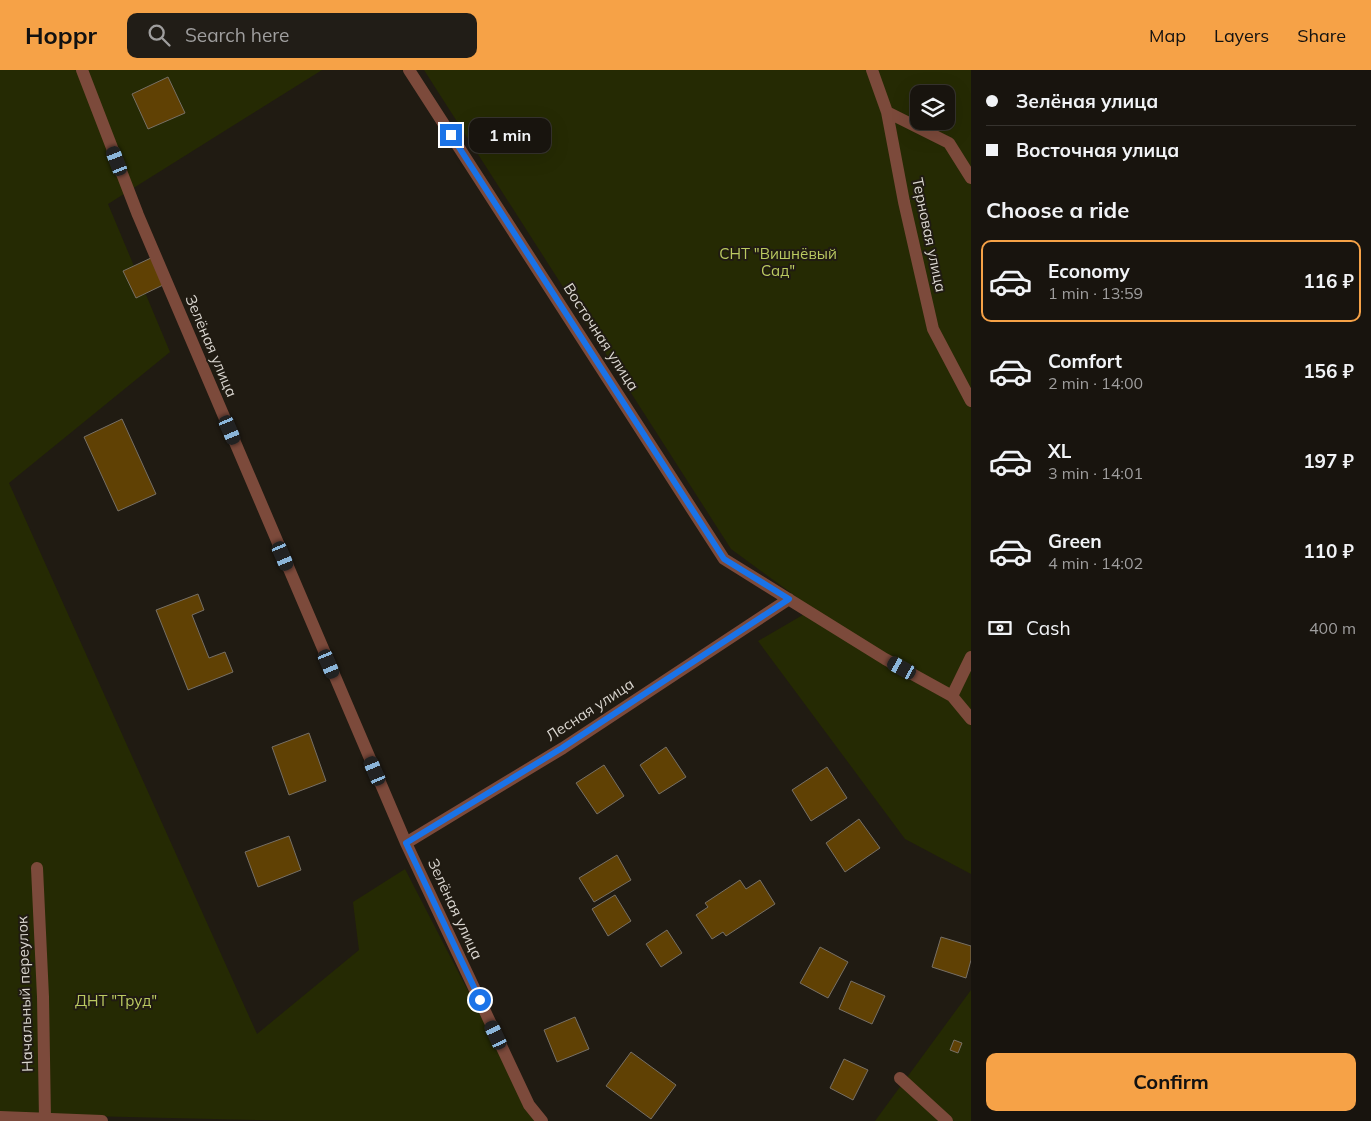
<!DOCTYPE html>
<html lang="en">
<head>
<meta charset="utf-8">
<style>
  :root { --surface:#18140e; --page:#211d17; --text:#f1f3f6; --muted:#9f9e9e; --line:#36332e; --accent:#f6a247 }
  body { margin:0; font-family:Mulish,sans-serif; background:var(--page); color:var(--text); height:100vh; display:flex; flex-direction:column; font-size:19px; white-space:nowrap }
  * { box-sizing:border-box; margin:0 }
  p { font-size:16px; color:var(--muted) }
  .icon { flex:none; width:28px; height:28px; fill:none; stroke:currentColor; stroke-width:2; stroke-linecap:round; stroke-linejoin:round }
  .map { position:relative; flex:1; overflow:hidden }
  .panel { display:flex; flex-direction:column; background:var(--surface); width:400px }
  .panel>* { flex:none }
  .guide { display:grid; align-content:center; height:110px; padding:0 15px; background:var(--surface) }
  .controls { position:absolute; left:910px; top:15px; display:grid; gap:10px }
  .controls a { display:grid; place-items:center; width:45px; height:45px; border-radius:10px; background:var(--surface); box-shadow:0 5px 20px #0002,0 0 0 1px var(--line); font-size:25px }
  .end { position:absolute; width:22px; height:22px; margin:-11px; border:6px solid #1a73e8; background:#fff; box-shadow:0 0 0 2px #fff }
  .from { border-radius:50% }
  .bubble { position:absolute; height:35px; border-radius:10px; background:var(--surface); box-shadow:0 5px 20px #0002,0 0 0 1px var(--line); font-size:16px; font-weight:700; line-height:35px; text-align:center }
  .car { position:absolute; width:15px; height:30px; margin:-15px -8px; border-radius:6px; box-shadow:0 0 4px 1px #0007; background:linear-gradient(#222 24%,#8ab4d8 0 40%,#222 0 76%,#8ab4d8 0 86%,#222 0) }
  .guide b { display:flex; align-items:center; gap:18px; height:48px; font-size:19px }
  .guide b+b { border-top:1px solid var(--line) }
  .guide i { width:12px; height:12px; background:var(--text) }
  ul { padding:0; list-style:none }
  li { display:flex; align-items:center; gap:15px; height:82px; margin:0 10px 8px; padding:0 5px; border:2px solid transparent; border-radius:10px }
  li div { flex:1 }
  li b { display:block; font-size:19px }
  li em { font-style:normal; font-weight:700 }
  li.on { border-color:var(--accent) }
  li>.icon { width:45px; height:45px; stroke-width:1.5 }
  h2 { padding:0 15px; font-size:22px; line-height:60px }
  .pay { display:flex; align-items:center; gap:12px; height:55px; padding:0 15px; font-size:19px }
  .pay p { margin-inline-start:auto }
  .cta { display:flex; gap:10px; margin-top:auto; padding:10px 15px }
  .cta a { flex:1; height:58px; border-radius:10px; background:var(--accent); color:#111; font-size:20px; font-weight:700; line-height:58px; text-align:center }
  header { display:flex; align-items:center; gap:30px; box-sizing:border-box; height:70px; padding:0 25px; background:var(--accent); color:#111 }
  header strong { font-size:24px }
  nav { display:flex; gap:28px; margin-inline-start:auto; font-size:18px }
  .search { width:350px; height:45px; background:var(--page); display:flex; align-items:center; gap:12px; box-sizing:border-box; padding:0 18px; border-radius:10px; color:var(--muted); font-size:19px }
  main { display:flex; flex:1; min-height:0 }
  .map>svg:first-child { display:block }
  .green { fill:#252a03; fill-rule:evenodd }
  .building { fill:#604104; stroke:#777066 }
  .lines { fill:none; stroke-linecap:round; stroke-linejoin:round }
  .minor { stroke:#7c4a3b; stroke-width:12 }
  .route { stroke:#1a73e8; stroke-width:6 }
  .labels { text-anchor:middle; stroke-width:4; stroke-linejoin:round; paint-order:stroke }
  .street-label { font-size:15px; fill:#dad6d0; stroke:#201b12 }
  .park-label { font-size:15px; fill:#bbca61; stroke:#201b12 }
</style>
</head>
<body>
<header>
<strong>Hoppr</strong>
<div class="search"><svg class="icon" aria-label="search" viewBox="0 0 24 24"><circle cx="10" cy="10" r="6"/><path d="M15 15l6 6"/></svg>Search here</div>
<nav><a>Map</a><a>Layers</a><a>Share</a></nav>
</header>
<main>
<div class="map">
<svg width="971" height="1051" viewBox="0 0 971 1051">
  <rect width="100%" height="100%" fill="#201b12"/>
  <path class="green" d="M 0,0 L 322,0 L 108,134 L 170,282 L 9,413 L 257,964 L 359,880 L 353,832 L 405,799 L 512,1006 L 545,1051 L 302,1051 L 0,1044 Z
    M 424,0 L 971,0 L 971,804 L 905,769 L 758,571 L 813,539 L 731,479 ZM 919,24 L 946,24 L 946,51 L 919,51 Z
    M 971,920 L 971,1051 L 875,1051 Z"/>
  <path class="building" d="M 168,7 L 185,43 L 148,59 L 132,24 Z
    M 151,188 L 163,215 L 136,228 L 123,201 Z
    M 122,349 L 156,424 L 118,441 L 84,367 Z
    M 198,524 L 204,540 L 192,545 L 209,588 L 225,582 L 233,602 L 188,620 L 156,540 Z
    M 309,663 L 326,711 L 289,725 L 272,677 Z
    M 666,677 L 686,707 L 659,724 L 640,695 Z
    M 604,695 L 624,726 L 597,744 L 576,713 Z
    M 827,697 L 847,728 L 811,751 L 792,720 Z
    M 859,749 L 880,778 L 845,802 L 826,773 Z
    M 289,766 L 301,800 L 258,817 L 245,782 Z
    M 617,785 L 631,810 L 594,832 L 579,808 Z
    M 740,810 L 746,819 L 760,810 L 775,834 L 726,866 L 723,862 L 712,869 L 696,845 L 708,837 L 705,833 Z
    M 615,825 L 631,851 L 608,866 L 592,839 Z
    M 667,860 L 682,883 L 661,897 L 646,874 Z
    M 941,867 L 971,876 L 971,890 L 966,908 L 932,897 Z
    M 820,877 L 848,892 L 828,928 L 800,913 Z
    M 851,911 L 885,926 L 872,954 L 839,939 Z
    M 575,947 L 589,979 L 557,992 L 544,960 Z
    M 954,970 L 962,973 L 958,983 L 950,980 Z
    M 631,982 L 676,1015 L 651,1049 L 606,1016 Z
    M 844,989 L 868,1000 L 853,1030 L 830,1018 Z"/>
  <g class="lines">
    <path class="minor" d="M 82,0 L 138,145 L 406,773 L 529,1035 L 542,1051
      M 409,0 L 724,489 L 885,589 L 952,626 L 971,649
      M 872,0 L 887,42 L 904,132 L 933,259 L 971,331
      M 887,42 L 949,73 L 971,108
      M 952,626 L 971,587
      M 406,773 L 563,678 L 789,529
      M 37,798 L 43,927 L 45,1049
      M 900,1008 L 947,1051
      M 0,1047 L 102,1051"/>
  </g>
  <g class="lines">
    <path class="route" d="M 451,65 L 724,489 L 789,529 L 562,678 L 406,773 L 480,930"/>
  </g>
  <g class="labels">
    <g class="street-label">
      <text transform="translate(929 165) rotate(78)" y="5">Терновая улица</text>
      <text transform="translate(601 267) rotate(57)" y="5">Восточная улица</text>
      <text transform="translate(211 276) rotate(67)" y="5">Зелёная улица</text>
      <text transform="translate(590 640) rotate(-33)" y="5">Лесная улица</text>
      <text transform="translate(455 839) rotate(65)" y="5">Зелёная улица</text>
      <text transform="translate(25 924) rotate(-92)" y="5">Начальный переулок</text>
    </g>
    <g class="park-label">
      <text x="778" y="189">СНТ "Вишнёвый<tspan x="778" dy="17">Сад"</tspan></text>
      <text x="116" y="936">ДНТ "Труд"</text>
    </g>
  </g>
</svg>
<div class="controls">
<a><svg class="icon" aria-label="layers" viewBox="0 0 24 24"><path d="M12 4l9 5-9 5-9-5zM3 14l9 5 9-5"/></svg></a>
</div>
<i class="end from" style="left:480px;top:930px"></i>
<i class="end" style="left:451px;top:65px"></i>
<div class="bubble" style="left:469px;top:48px;width:82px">1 min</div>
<i class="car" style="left:117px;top:91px;rotate:339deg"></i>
<i class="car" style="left:230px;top:360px;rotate:157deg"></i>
<i class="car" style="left:283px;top:486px;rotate:157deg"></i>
<i class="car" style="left:329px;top:594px;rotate:157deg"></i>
<i class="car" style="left:902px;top:598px;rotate:299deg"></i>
<i class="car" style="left:375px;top:701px;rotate:337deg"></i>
<i class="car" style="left:496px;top:965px;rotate:335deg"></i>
</div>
<section class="panel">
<div class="guide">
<b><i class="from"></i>Зелёная улица</b>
<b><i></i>Восточная улица</b>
</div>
<h2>Choose a ride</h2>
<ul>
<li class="on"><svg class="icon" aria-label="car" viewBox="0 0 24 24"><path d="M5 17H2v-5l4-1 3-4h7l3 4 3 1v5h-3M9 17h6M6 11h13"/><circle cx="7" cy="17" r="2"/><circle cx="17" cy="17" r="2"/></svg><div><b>Economy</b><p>1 min · 13:59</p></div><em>116 ₽</em></li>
<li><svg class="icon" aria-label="car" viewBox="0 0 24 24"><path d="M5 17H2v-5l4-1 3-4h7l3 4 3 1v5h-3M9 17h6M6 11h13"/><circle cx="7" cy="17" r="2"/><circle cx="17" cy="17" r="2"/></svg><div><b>Comfort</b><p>2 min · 14:00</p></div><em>156 ₽</em></li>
<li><svg class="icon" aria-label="car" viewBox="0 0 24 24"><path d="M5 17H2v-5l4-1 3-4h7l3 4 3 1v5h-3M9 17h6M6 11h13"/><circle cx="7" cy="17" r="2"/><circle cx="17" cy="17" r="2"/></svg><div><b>XL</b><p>3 min · 14:01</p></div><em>197 ₽</em></li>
<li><svg class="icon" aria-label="car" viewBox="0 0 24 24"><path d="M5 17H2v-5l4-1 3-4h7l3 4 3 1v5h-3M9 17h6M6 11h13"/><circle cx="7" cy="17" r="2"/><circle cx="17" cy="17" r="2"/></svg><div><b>Green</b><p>4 min · 14:02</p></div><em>110 ₽</em></li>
</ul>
<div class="pay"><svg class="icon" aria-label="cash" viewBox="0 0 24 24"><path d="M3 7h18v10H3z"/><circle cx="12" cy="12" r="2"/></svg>Cash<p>400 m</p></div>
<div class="cta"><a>Confirm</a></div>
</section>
</main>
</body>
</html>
